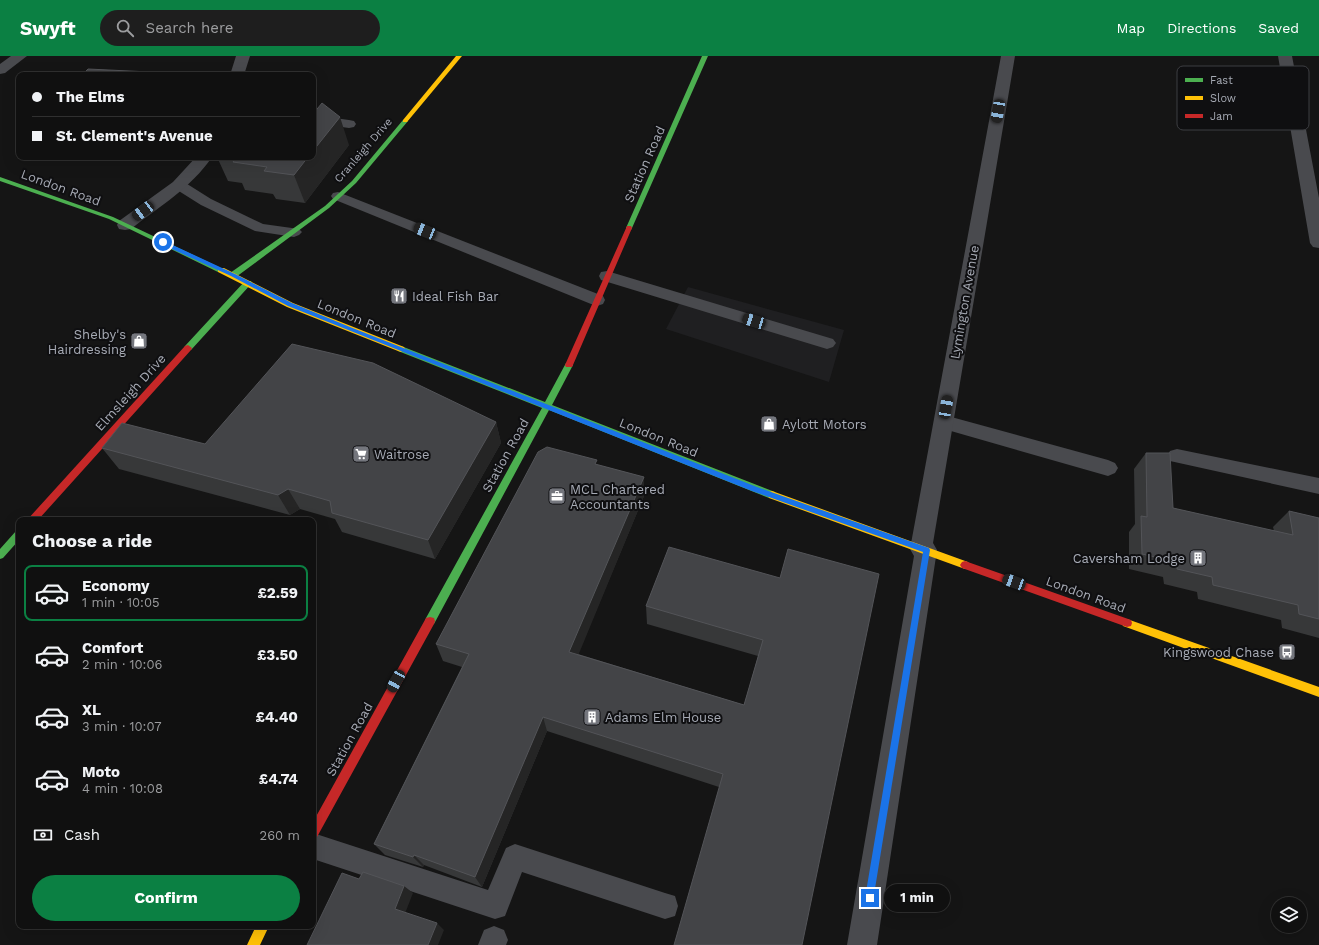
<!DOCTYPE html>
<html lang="en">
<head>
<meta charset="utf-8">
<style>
  :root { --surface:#101010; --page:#1e1e1e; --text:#f1f3f6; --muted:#9c9d9f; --line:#303030; --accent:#0b8043 }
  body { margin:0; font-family:"Work Sans",sans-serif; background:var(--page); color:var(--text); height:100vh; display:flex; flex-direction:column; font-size:15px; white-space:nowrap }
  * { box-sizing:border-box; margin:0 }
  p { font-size:13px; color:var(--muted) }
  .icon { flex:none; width:22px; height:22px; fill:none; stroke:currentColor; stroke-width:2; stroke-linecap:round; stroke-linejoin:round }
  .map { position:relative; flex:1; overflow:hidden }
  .drawer { position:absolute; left:16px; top:461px; width:300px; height:412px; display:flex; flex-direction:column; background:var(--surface); border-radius:8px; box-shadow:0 4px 16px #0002,0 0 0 1px var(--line) }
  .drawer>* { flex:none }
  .top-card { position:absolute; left:16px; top:16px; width:300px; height:88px; border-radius:8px; box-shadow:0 4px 16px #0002,0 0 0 1px var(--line); display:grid; align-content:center; height:88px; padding:0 16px; background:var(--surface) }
  .buttons { position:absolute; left:1271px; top:841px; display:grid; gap:8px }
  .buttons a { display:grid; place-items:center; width:36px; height:36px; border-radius:50%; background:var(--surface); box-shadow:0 4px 16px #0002,0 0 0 1px var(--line); font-size:20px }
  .end { position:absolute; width:18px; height:18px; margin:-9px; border:5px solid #1a73e8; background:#fff; box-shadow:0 0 0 2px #fff }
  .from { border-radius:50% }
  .bubble { position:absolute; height:28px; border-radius:14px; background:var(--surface); box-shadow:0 4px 16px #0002,0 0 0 1px var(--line); font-size:13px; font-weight:700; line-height:28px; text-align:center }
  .car { position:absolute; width:12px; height:24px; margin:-12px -6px; border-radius:5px; box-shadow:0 0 3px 1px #0007; background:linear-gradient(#222 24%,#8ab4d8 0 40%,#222 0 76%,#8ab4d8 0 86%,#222 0) }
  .top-card b { display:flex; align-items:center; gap:14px; height:38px; font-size:15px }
  .top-card b+b { border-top:1px solid var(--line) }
  .top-card i { width:10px; height:10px; background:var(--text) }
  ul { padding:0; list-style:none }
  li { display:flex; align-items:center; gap:12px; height:56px; margin:0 8px 6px; padding:0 8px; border:2px solid transparent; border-radius:8px }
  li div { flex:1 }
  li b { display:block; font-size:15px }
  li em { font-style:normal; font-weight:700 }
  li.active { border-color:var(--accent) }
  li>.icon { width:36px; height:36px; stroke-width:1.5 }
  h2 { padding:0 16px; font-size:18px; line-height:48px }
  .pay { display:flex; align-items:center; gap:10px; height:44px; padding:0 16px; font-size:15px }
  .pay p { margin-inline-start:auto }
  .cta { display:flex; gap:8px; margin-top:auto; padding:8px 16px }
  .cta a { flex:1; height:46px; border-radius:24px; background:var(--accent); color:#fff; font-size:16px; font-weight:700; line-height:46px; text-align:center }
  header { display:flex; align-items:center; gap:24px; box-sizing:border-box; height:56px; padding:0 20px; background:var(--accent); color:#fff }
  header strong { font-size:19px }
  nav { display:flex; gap:22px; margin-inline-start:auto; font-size:14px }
  .search { width:280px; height:36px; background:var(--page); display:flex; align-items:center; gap:10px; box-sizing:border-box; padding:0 14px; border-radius:22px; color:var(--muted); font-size:15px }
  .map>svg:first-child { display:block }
  .built { fill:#1f1f21 }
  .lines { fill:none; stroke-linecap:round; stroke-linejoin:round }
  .lane { fill:#494a4e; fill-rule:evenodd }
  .street { fill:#494a4e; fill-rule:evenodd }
  .fast { fill:#4caf50; fill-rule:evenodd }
  .slow { fill:#ffc107; fill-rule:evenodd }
  .jam { fill:#c62828; fill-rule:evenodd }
  .wall { fill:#373839 }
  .shaded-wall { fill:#252525 }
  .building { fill:#434447; stroke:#535458 }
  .route { fill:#1a73e8 }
  .labels { text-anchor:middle; stroke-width:4; stroke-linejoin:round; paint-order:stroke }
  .far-street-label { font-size:11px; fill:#a7abb5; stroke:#0f0f11 }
  .street-label { font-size:13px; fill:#a7abb5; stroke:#0f0f11 }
  .poi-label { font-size:13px; fill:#a7abb5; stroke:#0f0f11; text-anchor:start }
  .key { fill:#0f0f11; stroke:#3d3e42; stroke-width:1 }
  .key-label { font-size:11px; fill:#a7abb5 }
</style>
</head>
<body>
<header>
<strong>Swyft</strong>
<div class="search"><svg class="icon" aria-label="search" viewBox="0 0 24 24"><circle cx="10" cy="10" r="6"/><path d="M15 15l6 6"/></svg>Search here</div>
<nav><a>Map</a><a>Directions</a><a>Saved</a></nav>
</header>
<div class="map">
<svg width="1319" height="889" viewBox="0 0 1319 889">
  <rect width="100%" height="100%" fill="#151515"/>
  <path class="built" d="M 688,231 L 844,274 L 829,326 L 666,273 Z"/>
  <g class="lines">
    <path class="lane" d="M 313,59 L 349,64 L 354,65 L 356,68 L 354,71 L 349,72 L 313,67 Z
      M 179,125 L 184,126 L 211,143 L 263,168 L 299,173 L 302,176 L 299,179 L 294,181 L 255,175 L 201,149 L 174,132 L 172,129 L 174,126 Z
      M 338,136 L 603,240 L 605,244 L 603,248 L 597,250 L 591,248 L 333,143 L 331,140 L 333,137 Z
      M 607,215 L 833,283 L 836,287 L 833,291 L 827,293 L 601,224 L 599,220 L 601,216 Z
      M 944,359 L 1108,404 L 1115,407 L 1118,412 L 1115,417 L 1108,420 L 937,371 L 935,366 L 937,361 Z
      M 1177,393 L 1319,422 L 1319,438 L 1170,405 L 1167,400 L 1170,395 Z
      M 313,777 L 488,834 L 506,792 L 515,788 L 665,837 L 675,840 L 678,850 L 675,860 L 665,863 L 522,816 L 505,860 L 495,863 L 313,803 Z
      M 494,870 L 504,874 L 508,884 L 506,889 L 478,889 L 484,874 Z"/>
    <path class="street" d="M 11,0 L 27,0 L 5,17 L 0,18 L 0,8 Z
      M 236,0 L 250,0 L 244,19 L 230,19 Z
      M 1001,0 L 1015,0 L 933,487 L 937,494 L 877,889 L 847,889 L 914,500 L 910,493 Z
      M 1278,0 L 1292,0 L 1319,142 L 1319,192 L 1313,191 L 1310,187 Z
      M 196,101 L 212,101 C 191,132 160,150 131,173 L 125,174 L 119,173 L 117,169 L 119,165 L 173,126 Z"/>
    <path class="fast" d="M 702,0 L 708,0 L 632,172 L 631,174 L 627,174 L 626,172 Z
      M 403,64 L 408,65 L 356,127 L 329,152 L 236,221 L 230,221 L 230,217 L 325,150 L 352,125 Z
      M 0,121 L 113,161 L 225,214 L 221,216 L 218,216 L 109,163 L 0,125 Z
      M 245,225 L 251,225 L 252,227 L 191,294 L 185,294 L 184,292 L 185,290 Z
      M 401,290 L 545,346 L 566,307 L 572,307 L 573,309 L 552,349 L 775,436 L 776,439 L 775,442 L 769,442 L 549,354 L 434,568 L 430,569 L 426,568 L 425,565 L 426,562 L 542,352 L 398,295 L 397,293 L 398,291 Z
      M 19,474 L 19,484 L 3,502 L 0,503 L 0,493 L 16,475 Z"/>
    <path class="slow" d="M 456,0 L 462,0 L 407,66 L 403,66 L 403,64 Z
      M 218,212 L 224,212 L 293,247 L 404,291 L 405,293 L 401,296 L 398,295 L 287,251 L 218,216 Z
      M 772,435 L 968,506 L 970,509 L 968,512 L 965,513 L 769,442 L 768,439 L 769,436 Z
      M 1127,563 L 1319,631 L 1319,641 L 1123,570 L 1122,567 L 1123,564 Z
      M 256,870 L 269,870 L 260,889 L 247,889 Z"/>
    <path class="jam" d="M 627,170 L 631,170 L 632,172 L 573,309 L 572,311 L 566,311 L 565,309 Z
      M 188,289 L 192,292 L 191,294 L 38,464 L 27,464 L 185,290 Z
      M 965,505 L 1131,564 L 1132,567 L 1131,570 L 1127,571 L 962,512 L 960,509 L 962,506 Z
      M 430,561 L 434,562 L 435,565 L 434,568 L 317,781 L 313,783 L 313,766 L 426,562 Z"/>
  </g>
  <path class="wall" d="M 349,89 L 305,147 L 276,143 L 273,138 L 245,134 L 242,127 L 228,125 L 217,101 L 313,101 Z
    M 496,366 L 501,387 L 435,503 L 342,476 L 335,463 L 300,453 L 290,459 L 119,413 L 102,392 L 205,388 Z
    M 1146,397 L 1173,452 L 1274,475 L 1273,471 L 1289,455 L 1319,462 L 1319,582 L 1282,572 L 1281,564 L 1198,543 L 1197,536 L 1164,528 L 1163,521 L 1129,513 L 1129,476 L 1135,468 L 1134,413 Z
    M 598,409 L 644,421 L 644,440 L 578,598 L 744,649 L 758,600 L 647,568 L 646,550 L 780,522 L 879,518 L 719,731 L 547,675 L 482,831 L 424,809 L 423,811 L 385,799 L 374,788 L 462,611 L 443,605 L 436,588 Z"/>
  <path class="shaded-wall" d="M 340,61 L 349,89 L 305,147 L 294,119 L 308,101 L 313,101 L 313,95 Z
    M 496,366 L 501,387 L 435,503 L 428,484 Z
    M 644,421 L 644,440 L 573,612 L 569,596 Z
    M 288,433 L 300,453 L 290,459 L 278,439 Z
    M 543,661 L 547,675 L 482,831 L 475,821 Z
    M 414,799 L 424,809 L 423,811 L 413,801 Z
    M 404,830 L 413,837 L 404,860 L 395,853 Z
    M 437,867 L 444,874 L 438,889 L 428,889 Z"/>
  <path class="building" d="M 88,13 L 191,18 L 190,19 L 82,19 Z
    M 322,47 L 340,61 L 313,95 L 313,58 Z
    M 237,101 L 308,101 L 294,119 L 264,115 L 267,111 L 233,106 Z
    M 292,288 L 373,307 L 496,366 L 428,484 L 332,457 L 330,445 L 288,433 L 278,439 L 102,392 L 122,367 L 205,388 Z
    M 547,391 L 597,404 L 595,408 L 644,421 L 569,596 L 744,649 L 763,584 L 646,550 L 669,491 L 780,522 L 788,493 L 879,518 L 802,889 L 674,889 L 723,718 L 543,661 L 475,821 L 414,799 L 413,801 L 374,788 L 469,598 L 436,588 L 538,396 Z
    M 1146,397 L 1170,397 L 1173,452 L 1293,479 L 1289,455 L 1319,462 L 1319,563 L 1299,558 L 1298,549 L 1213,529 L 1212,521 L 1177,513 L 1177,506 L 1142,498 L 1141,460 L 1147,461 Z
    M 363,816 L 404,830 L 395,853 L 437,867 L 428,889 L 307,889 L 342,817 L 359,823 Z"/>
  <path class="route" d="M 161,185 L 164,185 L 235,218 L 292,247 L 350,271 L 757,431 L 929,492 L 930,494 L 873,845 L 870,846 L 867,845 L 865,842 L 923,496 L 752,435 L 288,250 L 231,220 L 161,188 Z"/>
  <defs>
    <g id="restaurant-square" transform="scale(0.9)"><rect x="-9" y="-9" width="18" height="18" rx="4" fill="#74767d" stroke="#0f0f11"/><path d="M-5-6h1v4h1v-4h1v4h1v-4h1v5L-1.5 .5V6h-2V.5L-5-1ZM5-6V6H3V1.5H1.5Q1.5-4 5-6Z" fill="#fff"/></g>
    <g id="shop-square" transform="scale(0.9)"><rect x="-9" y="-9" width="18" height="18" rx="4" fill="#74767d" stroke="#0f0f11"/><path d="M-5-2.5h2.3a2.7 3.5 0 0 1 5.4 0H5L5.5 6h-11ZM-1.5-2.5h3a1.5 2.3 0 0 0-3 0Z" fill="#fff"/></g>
    <g id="supermarket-square" transform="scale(0.9)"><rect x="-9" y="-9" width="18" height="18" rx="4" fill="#74767d" stroke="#0f0f11"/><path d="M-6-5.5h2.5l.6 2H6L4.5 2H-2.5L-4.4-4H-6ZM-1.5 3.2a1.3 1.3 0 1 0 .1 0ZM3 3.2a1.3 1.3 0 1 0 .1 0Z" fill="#fff"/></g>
    <g id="office-square" transform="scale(0.9)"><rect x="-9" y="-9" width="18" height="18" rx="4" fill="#74767d" stroke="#0f0f11"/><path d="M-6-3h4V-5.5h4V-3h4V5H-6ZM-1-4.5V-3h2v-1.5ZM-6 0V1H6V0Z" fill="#fff"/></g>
    <g id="building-square" transform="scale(0.9)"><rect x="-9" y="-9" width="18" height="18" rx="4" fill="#74767d" stroke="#0f0f11"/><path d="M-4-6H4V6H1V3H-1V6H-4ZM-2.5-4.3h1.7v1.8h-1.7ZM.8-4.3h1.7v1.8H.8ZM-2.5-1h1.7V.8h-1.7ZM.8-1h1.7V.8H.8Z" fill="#fff"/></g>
    <g id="bus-square" transform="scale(0.9)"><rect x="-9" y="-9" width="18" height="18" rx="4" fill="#74767d" stroke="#0f0f11"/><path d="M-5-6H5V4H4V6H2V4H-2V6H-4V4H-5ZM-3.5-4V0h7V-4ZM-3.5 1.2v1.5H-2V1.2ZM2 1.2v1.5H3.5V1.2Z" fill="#fff"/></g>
  </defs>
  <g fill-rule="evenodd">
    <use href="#restaurant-square" x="399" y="240"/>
    <use href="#shop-square" x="139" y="285"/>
    <use href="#shop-square" x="769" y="368"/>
    <use href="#supermarket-square" x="361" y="398"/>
    <use href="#office-square" x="557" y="440"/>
    <use href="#building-square" x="1198" y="502"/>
    <use href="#bus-square" x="1287" y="596"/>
    <use href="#building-square" x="592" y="661"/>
  </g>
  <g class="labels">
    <g class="far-street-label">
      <text transform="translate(363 94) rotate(-49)" y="4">Cranleigh Drive</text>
    </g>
    <g class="street-label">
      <text transform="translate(644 108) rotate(-66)" y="5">Station Road</text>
      <text transform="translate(61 131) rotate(20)" y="5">London Road</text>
      <text transform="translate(964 246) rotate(-80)" y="5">Lymington Avenue</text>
      <text transform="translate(357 262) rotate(22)" y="5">London Road</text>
      <text transform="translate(130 336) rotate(-48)" y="5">Elmsleigh Drive</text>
      <text transform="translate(659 381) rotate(22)" y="5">London Road</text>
      <text transform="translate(505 399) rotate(-61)" y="5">Station Road</text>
      <text transform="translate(1086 538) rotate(20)" y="5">London Road</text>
      <text transform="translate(349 683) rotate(-61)" y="5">Station Road</text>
    </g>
    <g class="poi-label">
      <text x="412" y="245">Ideal Fish Bar</text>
      <text x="126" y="283" text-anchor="end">Shelby's<tspan x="126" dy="15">Hairdressing</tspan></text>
      <text x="782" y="373">Aylott Motors</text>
      <text x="374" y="403">Waitrose</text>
      <text x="570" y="438">MCL Chartered<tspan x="570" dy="15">Accountants</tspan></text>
      <text x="1185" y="507" text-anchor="end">Caversham Lodge</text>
      <text x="1274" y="601" text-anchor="end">Kingswood Chase</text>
      <text x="605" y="666">Adams Elm House</text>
    </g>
  </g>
  <rect x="1177" y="10" width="132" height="64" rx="6" class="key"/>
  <rect x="1185" y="22" width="18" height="4" fill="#4caf50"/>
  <rect x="1185" y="40" width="18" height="4" fill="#ffc107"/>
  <rect x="1185" y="58" width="18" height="4" fill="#c62828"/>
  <g class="key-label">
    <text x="1210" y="28">Fast</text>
    <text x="1210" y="46">Slow</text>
    <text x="1210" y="64">Jam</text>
  </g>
</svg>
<div class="buttons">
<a><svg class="icon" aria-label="layers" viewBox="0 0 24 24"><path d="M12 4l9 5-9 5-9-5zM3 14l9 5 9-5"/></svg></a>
</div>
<i class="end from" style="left:163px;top:186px"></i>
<i class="end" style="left:870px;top:842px"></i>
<div class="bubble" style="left:884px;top:828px;width:66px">1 min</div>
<i class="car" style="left:998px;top:55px;rotate:190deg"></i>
<i class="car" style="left:143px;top:155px;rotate:233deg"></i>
<i class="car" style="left:425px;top:175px;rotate:292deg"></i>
<i class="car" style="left:754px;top:265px;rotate:287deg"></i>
<i class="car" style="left:946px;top:351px;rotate:10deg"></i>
<i class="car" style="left:1014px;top:526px;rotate:290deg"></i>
<i class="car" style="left:396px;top:625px;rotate:209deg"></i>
<div class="top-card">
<b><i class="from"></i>The Elms</b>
<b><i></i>St. Clement's Avenue</b>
</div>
<section class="drawer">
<h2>Choose a ride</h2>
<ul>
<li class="active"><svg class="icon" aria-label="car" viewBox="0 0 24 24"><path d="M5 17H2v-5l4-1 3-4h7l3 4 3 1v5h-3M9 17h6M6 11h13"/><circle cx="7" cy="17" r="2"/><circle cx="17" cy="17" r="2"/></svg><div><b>Economy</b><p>1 min · 10:05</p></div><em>£2.59</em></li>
<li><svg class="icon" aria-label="car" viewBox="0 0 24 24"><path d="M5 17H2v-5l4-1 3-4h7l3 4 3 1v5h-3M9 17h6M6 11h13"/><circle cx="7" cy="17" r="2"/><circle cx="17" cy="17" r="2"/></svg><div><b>Comfort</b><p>2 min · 10:06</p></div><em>£3.50</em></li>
<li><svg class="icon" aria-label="car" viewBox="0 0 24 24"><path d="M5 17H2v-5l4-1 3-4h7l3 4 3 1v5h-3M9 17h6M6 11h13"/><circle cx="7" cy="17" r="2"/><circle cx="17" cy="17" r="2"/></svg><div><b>XL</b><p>3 min · 10:07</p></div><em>£4.40</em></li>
<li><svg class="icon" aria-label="car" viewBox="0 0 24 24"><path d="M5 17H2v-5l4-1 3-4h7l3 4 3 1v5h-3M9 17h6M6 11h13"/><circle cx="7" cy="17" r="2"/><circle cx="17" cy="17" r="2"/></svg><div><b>Moto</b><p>4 min · 10:08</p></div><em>£4.74</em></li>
</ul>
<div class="pay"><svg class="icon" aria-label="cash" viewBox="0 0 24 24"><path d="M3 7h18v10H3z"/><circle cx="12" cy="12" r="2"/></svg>Cash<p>260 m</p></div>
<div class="cta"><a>Confirm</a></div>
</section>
</div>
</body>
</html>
